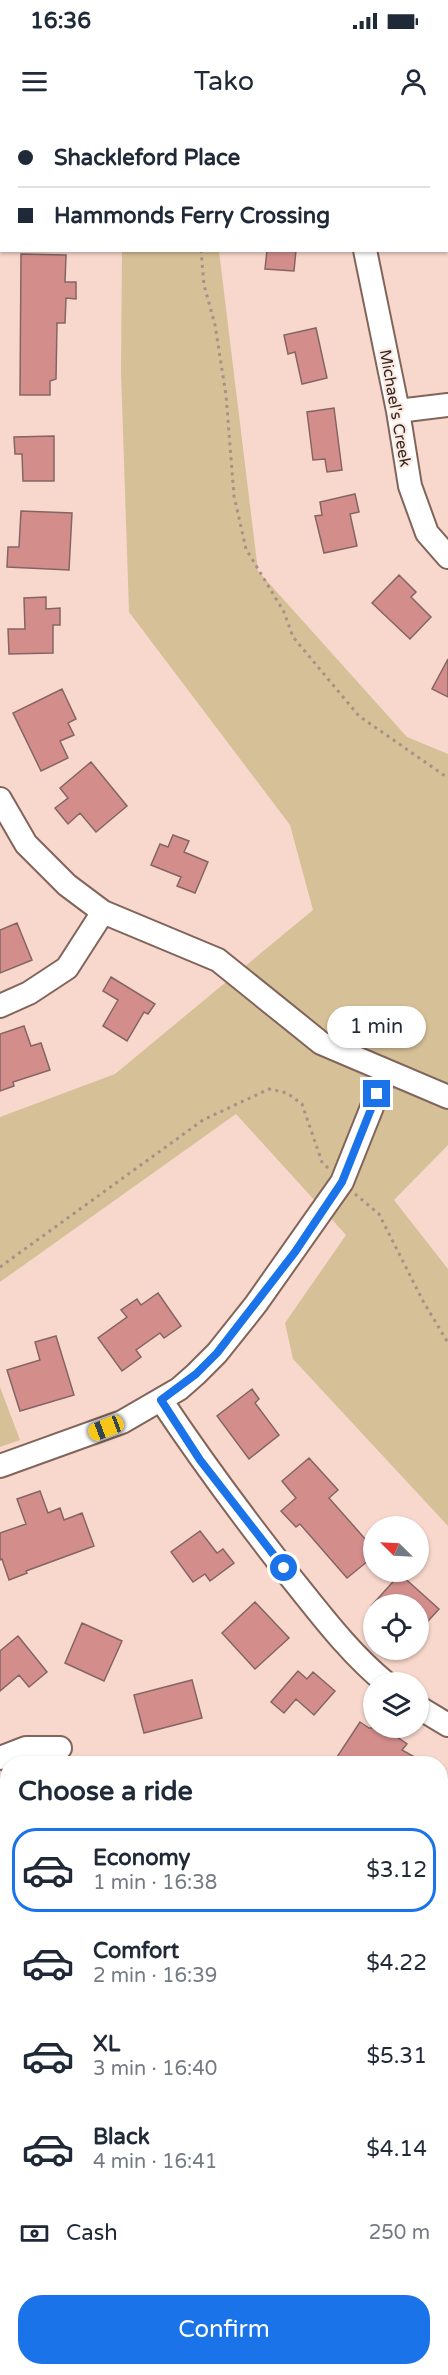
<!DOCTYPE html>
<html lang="en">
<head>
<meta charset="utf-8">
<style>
  :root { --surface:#fff; --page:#f2f2f3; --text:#1f2937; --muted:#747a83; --line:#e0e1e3; --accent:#1a73e8 }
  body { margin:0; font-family:"Varela Round",sans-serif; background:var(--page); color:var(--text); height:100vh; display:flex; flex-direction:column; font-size:22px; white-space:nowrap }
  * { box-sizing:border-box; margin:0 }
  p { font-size:20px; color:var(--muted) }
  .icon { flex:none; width:33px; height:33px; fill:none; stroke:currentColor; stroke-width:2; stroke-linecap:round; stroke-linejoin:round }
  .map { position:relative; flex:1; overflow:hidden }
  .sheet { position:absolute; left:0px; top:1636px; width:448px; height:620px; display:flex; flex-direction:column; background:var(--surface); border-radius:24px 24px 0 0; box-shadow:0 2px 4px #0004 }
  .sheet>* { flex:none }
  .top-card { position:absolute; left:0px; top:0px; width:448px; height:132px; box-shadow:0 2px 4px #0004; display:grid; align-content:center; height:132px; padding:0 18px; background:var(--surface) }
  .needle { width:39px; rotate:294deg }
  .buttons { position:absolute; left:363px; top:1396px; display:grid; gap:12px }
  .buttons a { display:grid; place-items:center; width:66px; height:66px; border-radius:50%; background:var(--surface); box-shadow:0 2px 4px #0004; font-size:30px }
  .end { position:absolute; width:27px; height:27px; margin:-14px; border:8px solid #1a73e8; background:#fff; box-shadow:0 0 0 3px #fff }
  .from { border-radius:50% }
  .bubble { position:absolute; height:42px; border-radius:21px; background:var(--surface); box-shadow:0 2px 4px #0004; font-size:20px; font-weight:600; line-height:42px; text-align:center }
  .car { position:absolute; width:18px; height:36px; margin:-18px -9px; border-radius:8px; box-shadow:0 0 4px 2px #0007; background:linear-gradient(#f5c518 24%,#345 0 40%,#f5c518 0 76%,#345 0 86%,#f5c518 0) }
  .top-card b { display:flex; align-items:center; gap:21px; height:57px; font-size:22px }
  .top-card b+b { border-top:2px solid var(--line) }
  .top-card i { width:15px; height:15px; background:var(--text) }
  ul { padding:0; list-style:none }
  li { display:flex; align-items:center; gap:18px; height:84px; margin:0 12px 9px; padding:0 6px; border:3px solid transparent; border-radius:24px }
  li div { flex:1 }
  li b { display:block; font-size:22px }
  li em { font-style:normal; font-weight:600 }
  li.active { border-color:var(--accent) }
  li>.icon { width:54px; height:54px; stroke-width:1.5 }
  h2 { padding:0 18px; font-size:27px; line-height:72px }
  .pay { display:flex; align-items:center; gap:15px; height:66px; padding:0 18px; font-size:22px }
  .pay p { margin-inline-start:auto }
  .button { display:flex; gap:12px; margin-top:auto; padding:12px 18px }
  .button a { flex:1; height:69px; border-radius:24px; background:var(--accent); color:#fff; font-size:24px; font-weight:600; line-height:69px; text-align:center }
  .status { display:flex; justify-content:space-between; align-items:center; height:42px; padding:0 30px; background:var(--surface); direction:ltr }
  .status svg { height:16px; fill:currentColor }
  header { display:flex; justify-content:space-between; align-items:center; height:78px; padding:0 18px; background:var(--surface); font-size:27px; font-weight:600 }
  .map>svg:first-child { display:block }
  .green { fill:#d6c097 }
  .building { fill:#d38e8c; stroke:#846564; stroke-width:1.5 }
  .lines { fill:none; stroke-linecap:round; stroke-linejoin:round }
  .minor-casing { stroke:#81655a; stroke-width:26 }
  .path { stroke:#a89087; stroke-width:3; stroke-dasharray:3 4.5; stroke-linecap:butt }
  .minor { stroke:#fff; stroke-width:22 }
  .route { stroke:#1a73e8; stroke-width:8 }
  .labels { text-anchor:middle; stroke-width:4.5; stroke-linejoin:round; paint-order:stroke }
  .street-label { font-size:16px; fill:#332723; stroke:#fce9e1 }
</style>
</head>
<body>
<div class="status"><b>16:36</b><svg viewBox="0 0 49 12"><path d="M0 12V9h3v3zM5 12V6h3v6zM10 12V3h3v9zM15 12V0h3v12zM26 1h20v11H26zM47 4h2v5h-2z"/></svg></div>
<header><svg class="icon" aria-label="menu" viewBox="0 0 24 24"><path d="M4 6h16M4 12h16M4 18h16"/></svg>Tako<svg class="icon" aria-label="person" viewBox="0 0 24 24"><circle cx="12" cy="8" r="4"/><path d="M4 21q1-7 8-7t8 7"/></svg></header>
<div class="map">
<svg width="448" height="2255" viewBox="0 0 448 2255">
  <rect width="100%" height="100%" fill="#f8d8cc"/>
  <path class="green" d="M 122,131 L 219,131 L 258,451 L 407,617 L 448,634 L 448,1025 L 394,1080 L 448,1149 L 448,1406 L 293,1239 L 285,1203 L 346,1115 L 236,994 L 0,1162 L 0,997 L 115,954 L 313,790 L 290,705 L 129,492 L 121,252 Z
    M 0,1267 L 20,1320 L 0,1327 Z
    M 0,2165 L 7,2167 L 8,2248 L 71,2249 L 74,2255 L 0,2255 Z
    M 355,2249 L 359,2255 L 220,2255 L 219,2249 Z"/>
  <path class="building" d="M 267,130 L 296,130 L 294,151 L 265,149 Z
    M 21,134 L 66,135 L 65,162 L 76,162 L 76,179 L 66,178 L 65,203 L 57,203 L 56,259 L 50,261 L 50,275 L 20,275 Z
    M 316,208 L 327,258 L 302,264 L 295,232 L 288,234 L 284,215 Z
    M 334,288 L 342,350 L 327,352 L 325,339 L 313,340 L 307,292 Z
    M 54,316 L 54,361 L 23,361 L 22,334 L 15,334 L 14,317 Z
    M 355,374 L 359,392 L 350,394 L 357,426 L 324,433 L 315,396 L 322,395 L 320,382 Z
    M 21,391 L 72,393 L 69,450 L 7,447 L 8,427 L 19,427 Z
    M 399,455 L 416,472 L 411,477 L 431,497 L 410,519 L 372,483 Z
    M 46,477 L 46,489 L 60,488 L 60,505 L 53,505 L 53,533 L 9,534 L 8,509 L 25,509 L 24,478 Z
    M 448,539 L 448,577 L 432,569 Z
    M 62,569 L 76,599 L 68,603 L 74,615 L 60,621 L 68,638 L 41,651 L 13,593 Z
    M 91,642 L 127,686 L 96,712 L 80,693 L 68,704 L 55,688 L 68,678 L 60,668 Z
    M 173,715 L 189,721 L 184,732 L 208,742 L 195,773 L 177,766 L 181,757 L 151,745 L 160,724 L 168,727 Z
    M 17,803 L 32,840 L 0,853 L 0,810 Z
    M 111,857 L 155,884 L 148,894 L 144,892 L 127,921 L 103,906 L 118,880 L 103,871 Z
    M 24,906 L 31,926 L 41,923 L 50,950 L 13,962 L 14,966 L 0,971 L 0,914 Z
    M 158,1173 L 181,1206 L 164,1218 L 160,1213 L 136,1230 L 141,1237 L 122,1251 L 98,1218 L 127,1197 L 121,1190 L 137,1179 L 141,1185 Z
    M 56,1216 L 74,1275 L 20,1291 L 7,1250 L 40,1240 L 35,1222 Z
    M 252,1269 L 259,1279 L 255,1283 L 279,1315 L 249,1339 L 217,1296 Z
    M 309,1338 L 338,1370 L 329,1378 L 374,1429 L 374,1436 L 347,1458 L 300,1404 L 296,1407 L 281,1391 L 296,1378 L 282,1361 Z
    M 40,1371 L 48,1393 L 60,1388 L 64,1400 L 82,1393 L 94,1426 L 26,1451 L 27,1453 L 9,1460 L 2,1439 L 0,1440 L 0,1413 L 26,1404 L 17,1379 Z
    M 200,1411 L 217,1433 L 223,1429 L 234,1443 L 210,1461 L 205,1454 L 193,1462 L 171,1432 Z
    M 400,1454 L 439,1489 L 418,1512 L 418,1485 L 372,1485 Z
    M 255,1482 L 289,1518 L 255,1549 L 222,1513 Z
    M 82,1503 L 122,1521 L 104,1561 L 65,1543 Z
    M 18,1516 L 47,1552 L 29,1567 L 19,1555 L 0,1571 L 0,1531 Z
    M 298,1551 L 307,1559 L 313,1552 L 335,1571 L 314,1595 L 296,1579 L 284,1593 L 271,1582 Z
    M 192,1560 L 202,1598 L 144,1613 L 134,1575 Z
    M 360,1602 L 369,1608 L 384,1608 L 407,1624 L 402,1630 L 427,1644 L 346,1644 L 337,1637 Z"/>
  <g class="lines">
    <g class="minor-casing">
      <path id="minor" d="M 338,0 L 339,2
        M 365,130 L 398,291 L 410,366 L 427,413 L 448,437
        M 398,291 L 448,285
        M 0,679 L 26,724 L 67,765 L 103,792 L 218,840 L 321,923 L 448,977
        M 0,886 L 29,873 L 67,848 L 103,792
        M 161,1280 C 201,1340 244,1398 288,1454 C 319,1492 348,1532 386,1563
        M 0,1346 L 122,1302 L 179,1269 L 196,1254 L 217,1233 L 256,1184 L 342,1062 L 386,952
        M 418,1587 L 448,1605
        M 0,1638 L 26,1628 L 60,1628
        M 0,1969 L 8,1978
        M 441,1990 L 448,1981
        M 441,2121 L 448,2131
        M 88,2248 L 91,2255"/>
    </g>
    <path class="path" d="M 191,0 L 191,2
      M 201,130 L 204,165 L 215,205 L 226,275 L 234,376 L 246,429 L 284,492 L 293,517 L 359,596 L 448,658
      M 355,1074 L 379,1094 L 423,1181 L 448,1223
      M 0,1147 L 203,1000 L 269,969 L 287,973 L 302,984 L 322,1042 L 329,1049"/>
    <use href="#minor" class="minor"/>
  </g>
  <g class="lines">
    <path class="route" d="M 284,1448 L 200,1340 L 161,1280 L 196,1254 L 217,1233 L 295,1132 L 342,1062 L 377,974"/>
  </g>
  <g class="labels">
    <g class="street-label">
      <text transform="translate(396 288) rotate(80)" y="6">Michael's Creek</text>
    </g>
  </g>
</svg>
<div class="buttons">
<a><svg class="needle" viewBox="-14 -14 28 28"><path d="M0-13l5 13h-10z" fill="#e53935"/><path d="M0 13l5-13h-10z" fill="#747a83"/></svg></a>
<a><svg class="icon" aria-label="locate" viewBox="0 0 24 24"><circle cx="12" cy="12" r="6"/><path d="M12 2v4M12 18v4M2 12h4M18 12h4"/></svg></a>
<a><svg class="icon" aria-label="layers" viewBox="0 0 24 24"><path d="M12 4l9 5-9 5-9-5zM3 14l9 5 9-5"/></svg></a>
</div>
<i class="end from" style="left:284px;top:1448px"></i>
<i class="end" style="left:377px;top:974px"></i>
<div class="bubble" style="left:327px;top:886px;width:99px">1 min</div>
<i class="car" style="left:106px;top:1308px;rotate:249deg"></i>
<div class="top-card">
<b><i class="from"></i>Shackleford Place</b>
<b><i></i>Hammonds Ferry Crossing</b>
</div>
<section class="sheet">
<h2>Choose a ride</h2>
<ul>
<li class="active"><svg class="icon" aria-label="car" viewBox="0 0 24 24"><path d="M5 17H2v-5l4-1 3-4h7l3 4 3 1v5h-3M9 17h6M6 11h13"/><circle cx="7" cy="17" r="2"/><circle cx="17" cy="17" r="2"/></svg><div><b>Economy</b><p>1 min · 16:38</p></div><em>$3.12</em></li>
<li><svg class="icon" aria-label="car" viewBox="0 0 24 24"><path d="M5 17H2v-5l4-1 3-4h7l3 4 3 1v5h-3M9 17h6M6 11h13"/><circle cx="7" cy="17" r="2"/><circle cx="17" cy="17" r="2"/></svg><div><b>Comfort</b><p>2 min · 16:39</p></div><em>$4.22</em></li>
<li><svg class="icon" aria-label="car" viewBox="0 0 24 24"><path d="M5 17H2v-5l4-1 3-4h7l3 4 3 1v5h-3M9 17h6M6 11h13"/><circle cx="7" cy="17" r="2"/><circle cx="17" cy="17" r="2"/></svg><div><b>XL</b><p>3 min · 16:40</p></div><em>$5.31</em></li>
<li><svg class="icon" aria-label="car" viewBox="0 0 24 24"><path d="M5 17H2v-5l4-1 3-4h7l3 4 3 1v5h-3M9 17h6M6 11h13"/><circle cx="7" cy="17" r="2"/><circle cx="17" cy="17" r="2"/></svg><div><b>Black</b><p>4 min · 16:41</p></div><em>$4.14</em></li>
</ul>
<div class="pay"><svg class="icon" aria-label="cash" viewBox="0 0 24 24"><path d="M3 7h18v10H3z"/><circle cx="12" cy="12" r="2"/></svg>Cash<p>250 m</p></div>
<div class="button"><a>Confirm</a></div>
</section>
</div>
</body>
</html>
